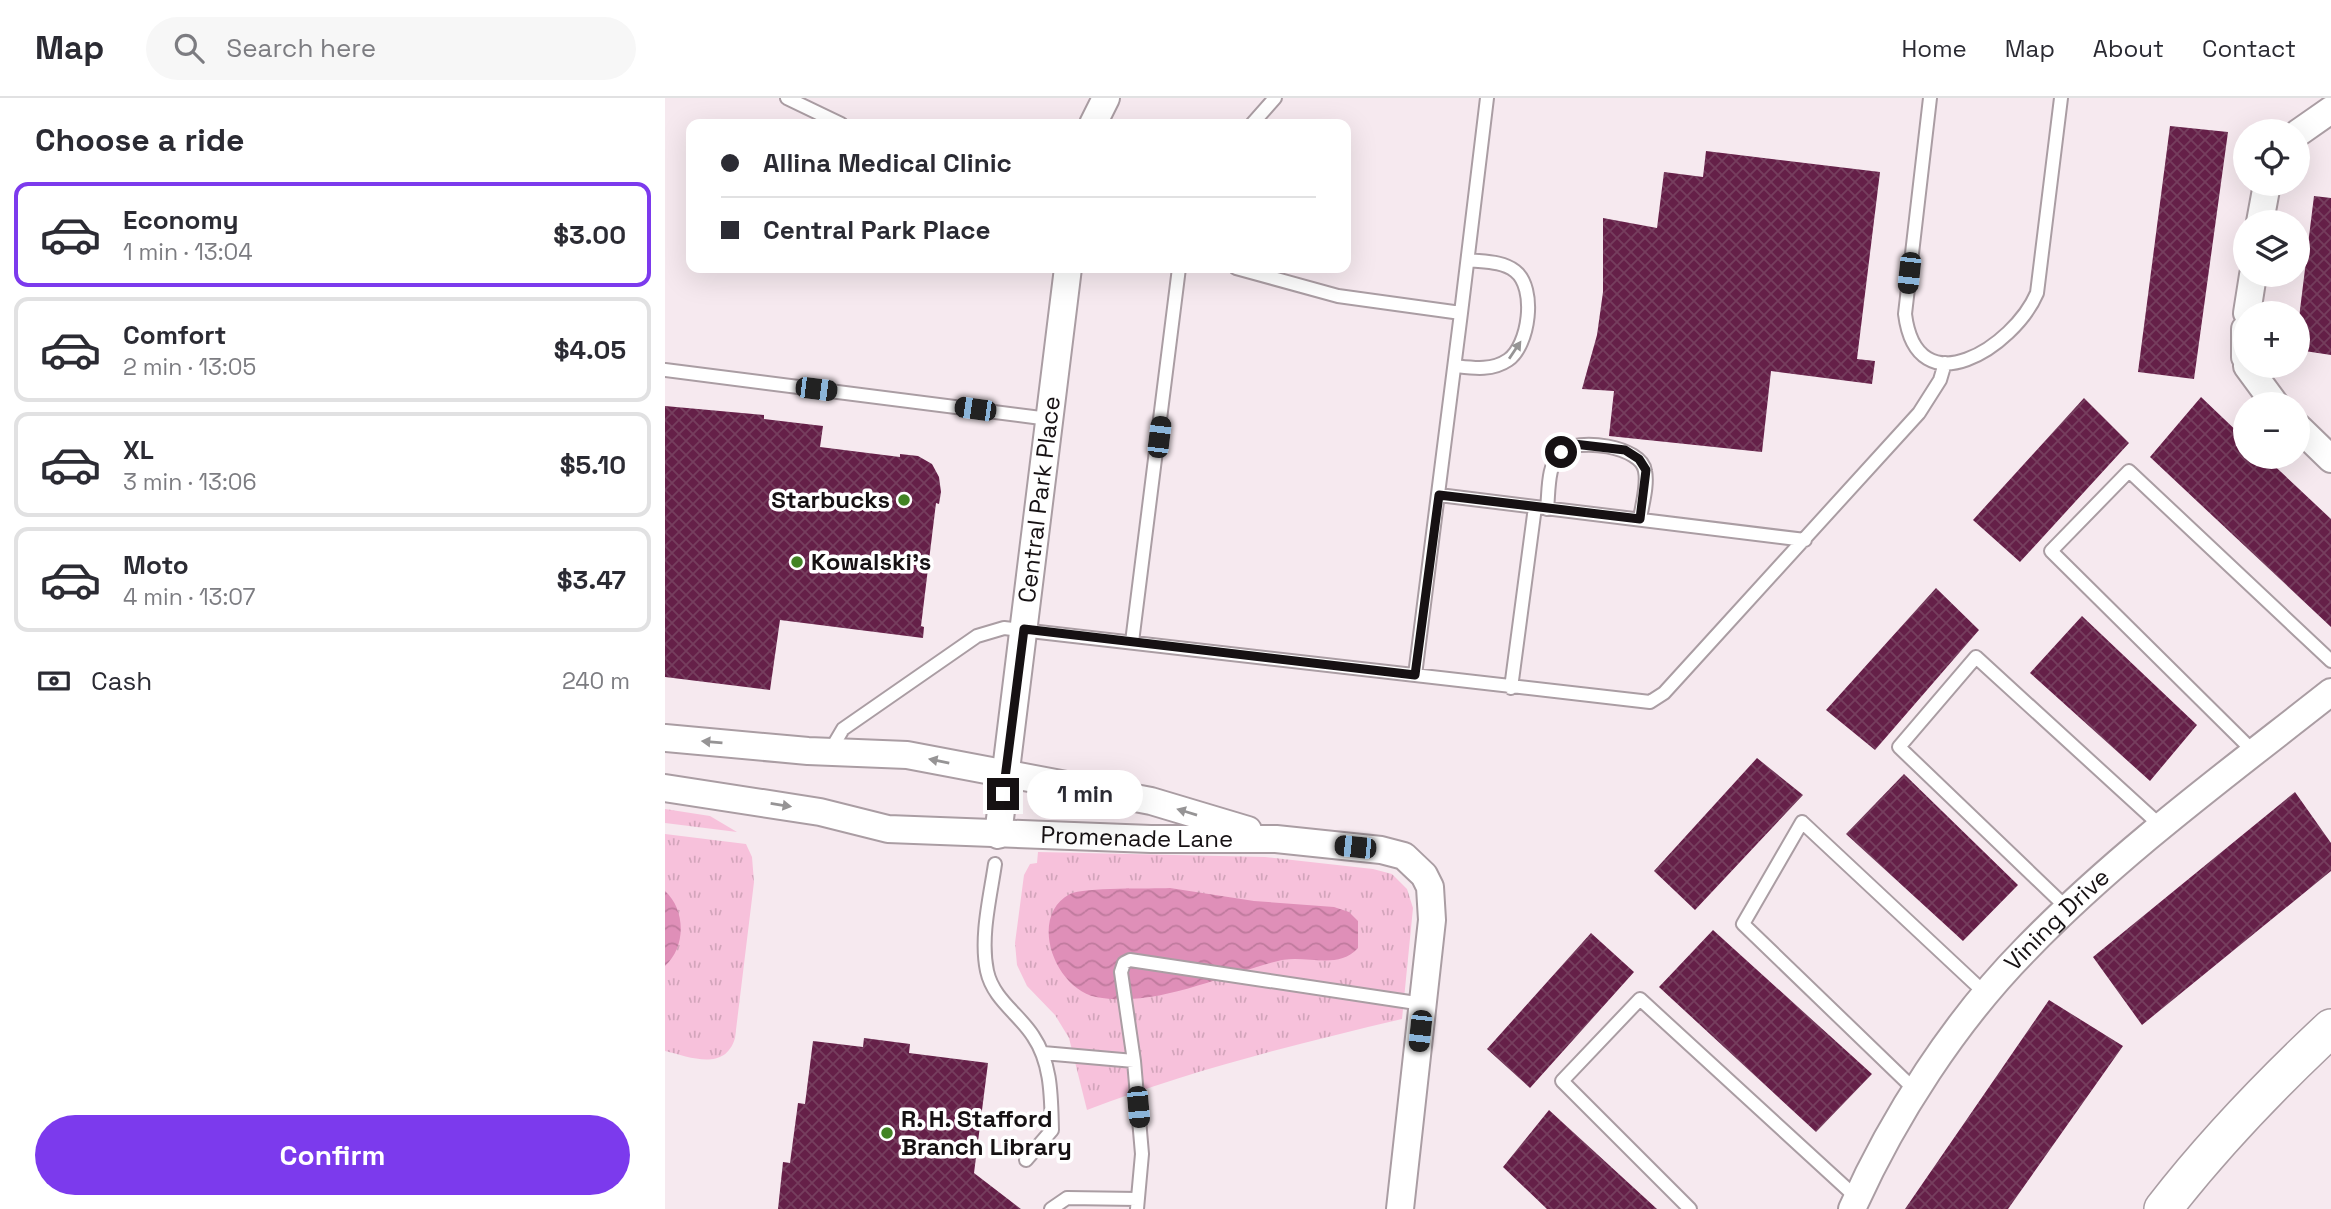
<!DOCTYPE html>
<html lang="en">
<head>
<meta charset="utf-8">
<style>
  :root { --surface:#fff; --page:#f7f7f7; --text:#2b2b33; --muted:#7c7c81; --line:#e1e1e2; --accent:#7c3aed }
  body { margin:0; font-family:"Space Grotesk",sans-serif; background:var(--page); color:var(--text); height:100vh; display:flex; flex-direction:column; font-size:26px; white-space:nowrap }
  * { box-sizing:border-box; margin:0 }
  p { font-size:23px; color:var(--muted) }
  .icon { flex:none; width:38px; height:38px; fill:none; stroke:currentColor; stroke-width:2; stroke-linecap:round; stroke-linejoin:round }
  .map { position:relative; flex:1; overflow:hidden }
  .drawer { display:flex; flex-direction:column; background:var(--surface); width:665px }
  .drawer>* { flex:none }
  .hud { position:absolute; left:21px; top:21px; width:665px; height:154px; border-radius:14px; box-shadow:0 7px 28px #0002; display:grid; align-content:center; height:154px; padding:0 35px; background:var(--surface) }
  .tools { position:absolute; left:1568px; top:21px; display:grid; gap:14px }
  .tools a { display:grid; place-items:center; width:77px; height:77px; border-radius:50%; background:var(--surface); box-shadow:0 7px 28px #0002; font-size:35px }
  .end { position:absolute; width:32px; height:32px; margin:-16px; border:9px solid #161113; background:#fff; box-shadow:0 0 0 4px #fff }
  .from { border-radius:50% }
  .bubble { position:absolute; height:49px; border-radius:24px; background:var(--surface); box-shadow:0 7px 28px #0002; font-size:23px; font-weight:700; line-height:49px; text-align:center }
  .car { position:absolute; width:21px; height:42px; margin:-21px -10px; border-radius:9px; box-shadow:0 0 5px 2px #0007; background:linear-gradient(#222 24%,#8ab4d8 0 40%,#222 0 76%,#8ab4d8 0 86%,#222 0) }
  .hud b { display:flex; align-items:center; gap:24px; height:66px; font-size:26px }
  .hud b+b { border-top:2px solid var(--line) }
  .hud i { width:18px; height:18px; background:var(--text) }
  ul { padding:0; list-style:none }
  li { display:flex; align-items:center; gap:21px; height:105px; margin:0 14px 10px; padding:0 21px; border:4px solid var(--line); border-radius:14px }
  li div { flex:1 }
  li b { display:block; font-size:26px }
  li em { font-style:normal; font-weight:700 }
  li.active { border-color:var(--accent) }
  li>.icon { width:63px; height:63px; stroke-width:1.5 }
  h2 { padding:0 35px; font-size:32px; line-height:84px }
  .pay { display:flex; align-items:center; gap:18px; height:77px; padding:0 35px; font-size:26px }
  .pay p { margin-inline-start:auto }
  .primary-button { display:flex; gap:14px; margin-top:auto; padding:14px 35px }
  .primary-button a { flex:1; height:80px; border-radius:42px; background:var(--accent); color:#fff; font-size:28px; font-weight:700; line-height:80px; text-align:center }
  header { display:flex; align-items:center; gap:42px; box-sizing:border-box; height:98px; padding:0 35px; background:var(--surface); border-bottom:2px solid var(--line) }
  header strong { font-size:33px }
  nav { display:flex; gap:38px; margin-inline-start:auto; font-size:24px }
  .search { width:490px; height:63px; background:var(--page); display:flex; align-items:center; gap:18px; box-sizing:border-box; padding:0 24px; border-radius:38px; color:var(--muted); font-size:26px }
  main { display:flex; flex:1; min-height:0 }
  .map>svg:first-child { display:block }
  .grass { fill:url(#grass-tufts) }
  .water { fill:url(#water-waves) }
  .building { fill:url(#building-cross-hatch) }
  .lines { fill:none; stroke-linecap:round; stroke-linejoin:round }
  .lane-casing { stroke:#aa9da3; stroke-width:16 }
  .street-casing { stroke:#aa9da3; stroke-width:30 }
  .secondary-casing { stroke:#aa9da3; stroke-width:40 }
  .lane { stroke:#fff; stroke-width:12 }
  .street { stroke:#fff; stroke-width:26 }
  .secondary { stroke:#fff; stroke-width:37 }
  .oneway { fill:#969495 }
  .route { stroke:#161113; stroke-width:9 }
  .poi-dot { fill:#428324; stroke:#fff; stroke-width:2.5 }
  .labels { text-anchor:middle; stroke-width:7; stroke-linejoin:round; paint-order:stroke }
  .poi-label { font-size:24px; font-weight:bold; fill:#161113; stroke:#fff; text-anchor:start }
  .street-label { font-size:24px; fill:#161113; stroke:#fff }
</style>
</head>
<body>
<header>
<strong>Map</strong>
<div class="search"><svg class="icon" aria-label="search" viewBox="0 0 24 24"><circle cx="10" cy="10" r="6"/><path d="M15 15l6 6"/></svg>Search here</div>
<nav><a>Home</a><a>Map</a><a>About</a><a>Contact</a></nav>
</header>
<main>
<section class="drawer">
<h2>Choose a ride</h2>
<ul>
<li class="active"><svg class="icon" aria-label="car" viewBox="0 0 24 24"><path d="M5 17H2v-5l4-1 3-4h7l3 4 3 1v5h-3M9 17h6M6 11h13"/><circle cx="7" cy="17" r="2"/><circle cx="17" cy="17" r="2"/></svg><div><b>Economy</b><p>1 min · 13:04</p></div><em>$3.00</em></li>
<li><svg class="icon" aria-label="car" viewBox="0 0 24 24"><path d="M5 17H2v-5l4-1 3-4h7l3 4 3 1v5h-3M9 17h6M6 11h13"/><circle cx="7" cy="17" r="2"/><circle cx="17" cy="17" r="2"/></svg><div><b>Comfort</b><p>2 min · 13:05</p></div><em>$4.05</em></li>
<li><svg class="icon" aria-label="car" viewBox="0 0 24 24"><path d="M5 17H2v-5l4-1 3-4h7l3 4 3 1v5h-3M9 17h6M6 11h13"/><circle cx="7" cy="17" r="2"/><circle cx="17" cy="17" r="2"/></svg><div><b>XL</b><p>3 min · 13:06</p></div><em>$5.10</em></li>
<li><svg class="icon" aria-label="car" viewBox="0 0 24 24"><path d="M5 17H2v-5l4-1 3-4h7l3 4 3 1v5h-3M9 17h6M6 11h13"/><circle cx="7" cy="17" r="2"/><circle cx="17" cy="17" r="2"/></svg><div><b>Moto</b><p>4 min · 13:07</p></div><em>$3.47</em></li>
</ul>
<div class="pay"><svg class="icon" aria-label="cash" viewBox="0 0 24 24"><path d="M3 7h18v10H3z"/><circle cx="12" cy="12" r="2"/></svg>Cash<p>240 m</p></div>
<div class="primary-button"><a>Confirm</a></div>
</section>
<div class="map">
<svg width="1666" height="1111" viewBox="0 0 1666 1111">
  <defs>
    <pattern id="grass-tufts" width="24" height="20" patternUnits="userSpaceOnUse" patternTransform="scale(1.75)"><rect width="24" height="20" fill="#f7c1db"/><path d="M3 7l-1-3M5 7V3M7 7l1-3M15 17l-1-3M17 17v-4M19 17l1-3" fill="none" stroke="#d3a5bb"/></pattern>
    <pattern id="water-waves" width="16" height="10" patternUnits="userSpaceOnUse" patternTransform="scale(1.75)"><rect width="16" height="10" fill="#df8fb8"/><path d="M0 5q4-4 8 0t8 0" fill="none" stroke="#bf7a9d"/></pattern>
    <pattern id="building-cross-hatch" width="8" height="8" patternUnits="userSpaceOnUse" patternTransform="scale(1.75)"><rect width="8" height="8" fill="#652048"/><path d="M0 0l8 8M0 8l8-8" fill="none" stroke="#763e5e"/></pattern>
  </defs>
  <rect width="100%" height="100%" fill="#f6e9ef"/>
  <path class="grass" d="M 0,711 L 45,718 L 72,734 L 0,725 Z
    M 0,736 L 81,746 L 87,759 L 89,784 L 70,940 C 60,974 25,959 0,953 Z
    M 373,754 L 600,759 L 708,771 L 727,776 L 742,791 L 748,810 L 737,921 C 631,946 524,973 422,1012 L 404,940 L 390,917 L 362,888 L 352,867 L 350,845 L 359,777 L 365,766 L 372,765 Z"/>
  <path class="water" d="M 505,790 L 589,803 L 669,809 L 684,814 L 693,823 L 693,850 C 673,872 643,857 617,862 C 561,875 490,911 431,899 C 389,890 363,818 405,796 C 419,789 486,791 505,790 Z
    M 0,793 C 21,812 21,849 0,868 Z"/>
  <path class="building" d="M 1505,28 L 1563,34 L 1529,281 L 1473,274 Z
    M 1041,53 L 1215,74 L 1192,261 L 1210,263 L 1207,286 L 1106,273 L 1097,354 L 944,338 L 949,293 L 917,291 L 932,237 L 938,194 L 938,120 L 992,130 L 999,74 L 1038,79 Z
    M 1649,98 L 1666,100 L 1666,257 L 1633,252 L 1633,228 Z
    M 1536,299 L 1580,341 L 1580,359 L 1600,359 L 1666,421 L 1666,529 L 1485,359 Z
    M 1419,300 L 1464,345 L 1355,464 L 1308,422 Z
    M 0,308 L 99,317 L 99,321 L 158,328 L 155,349 L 235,359 L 235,356 L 253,358 L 267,366 L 274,379 L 276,394 L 274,406 L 271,405 L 256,528 L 259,529 L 258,540 L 115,522 L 105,592 L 0,579 Z
    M 1271,490 L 1314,532 L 1210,652 L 1161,612 Z
    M 1417,518 L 1532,627 L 1485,683 L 1365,575 Z
    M 1092,660 L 1138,697 L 1030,812 L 989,773 Z
    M 1239,676 L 1353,787 L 1298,843 L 1181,736 Z
    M 1630,694 L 1666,745 L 1666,773 L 1477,927 L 1428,859 Z
    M 1048,832 L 1207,976 L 1151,1034 L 994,889 Z
    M 926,835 L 969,874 L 865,990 L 822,951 Z
    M 1384,902 L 1458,948 L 1343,1111 L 1240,1111 Z
    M 199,940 L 245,946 L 244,955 L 323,965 L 309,1075 L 356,1111 L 113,1111 L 118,1064 L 125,1065 L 133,1005 L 140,1006 L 148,943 L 198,949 Z
    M 884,1012 L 992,1111 L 882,1111 L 838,1069 Z"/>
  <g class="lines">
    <g class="lane-casing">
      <path id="lane" d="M 122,0 L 176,26
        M 1265,0 L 1240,216 C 1252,311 1349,249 1372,195 L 1396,0
        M 587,26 L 610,0
        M 571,170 L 673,198 L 796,215 L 750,577
        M 796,215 L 822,0
        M 790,268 C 808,270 827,273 843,262 C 864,248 872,190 850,173 C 837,163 819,164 803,162
        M 0,272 L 384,321
        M 774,397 L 1140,442
        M 882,411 C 884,393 882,367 896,354 C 911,339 977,348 980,373 C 983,387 977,407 975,421
        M 467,544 L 514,170
        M 846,590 L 870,409
        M 165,653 L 178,631 L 312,538 L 339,530 L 985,604 L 999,595 L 1254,315 L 1275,282 L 1280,265
        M 1589,654 L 1386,453 L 1464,373 L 1666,563
        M 330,766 C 325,800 315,839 322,873 C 328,901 354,916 368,938 C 387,966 386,1000 387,1032 L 361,1062
        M 1403,811 L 1234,649 L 1311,559 L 1497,729
        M 378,955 L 469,963
        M 1250,992 L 1078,826 L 1137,724 L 1321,896
        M 386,1111 L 402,1100 L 473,1101
        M 472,1111 L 477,1056 L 469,963 L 456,874 L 459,865 L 465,862 L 758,906
        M 1025,1111 L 897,983 L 975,901 L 1192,1100"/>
    </g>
    <g class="street-casing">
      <g id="street">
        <path d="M 428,26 L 441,0"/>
        <path d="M 1633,35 L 1666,12"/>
        <path d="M 1595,124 L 1602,86"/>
        <path d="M 1582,215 L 1588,177"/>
        <path d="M 1580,231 L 1580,259"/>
        <path d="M 1582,268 L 1610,306"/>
        <path d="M 1633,329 L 1666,361"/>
        <path d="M 0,640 L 143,653 L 242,657 L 486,703 L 583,732"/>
        <path id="s1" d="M 0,690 L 155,714 L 223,731 L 486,741 L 611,741 L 716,752 L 739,758 L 759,777 L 765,789 L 767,822 L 735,1111"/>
        <path id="s2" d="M 333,737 L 403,170"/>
        <path id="s3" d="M 1187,1111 C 1228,1019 1290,923 1361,851 C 1453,756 1562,676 1666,594"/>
      </g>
    </g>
    <g class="secondary-casing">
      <path id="secondary" d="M 1498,1111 C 1549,1045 1605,987 1666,930"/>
    </g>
    <use href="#lane" class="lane"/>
    <use href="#street" class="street"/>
    <use href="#secondary" class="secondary"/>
  </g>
  <defs><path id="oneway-solid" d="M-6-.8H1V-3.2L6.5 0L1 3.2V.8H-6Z" transform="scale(1.75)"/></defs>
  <g class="oneway">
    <use href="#oneway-solid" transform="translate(850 252) rotate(-56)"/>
    <use href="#oneway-solid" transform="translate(47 644) rotate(-175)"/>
    <use href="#oneway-solid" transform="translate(274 663) rotate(-168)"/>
    <use href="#oneway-solid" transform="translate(116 707) rotate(9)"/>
    <use href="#oneway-solid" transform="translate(522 714) rotate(-163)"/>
  </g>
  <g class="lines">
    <path class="route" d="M 338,696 L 359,531 L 750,577 L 774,397 L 975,421 L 981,372 L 974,361 L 960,352 L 909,346 L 896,354"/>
  </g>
  <g class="poi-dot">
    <circle cx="239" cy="402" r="7"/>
    <circle cx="132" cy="464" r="7"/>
    <circle cx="222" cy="1035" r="7"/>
  </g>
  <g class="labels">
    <g class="poi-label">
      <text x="225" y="410" text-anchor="end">Starbucks</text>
      <text x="146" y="472">Kowalski's</text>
      <text x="236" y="1029">R. H. Stafford<tspan x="236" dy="28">Branch Library</tspan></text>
    </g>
    <g class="street-label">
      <text dy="8" stroke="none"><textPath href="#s2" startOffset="338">Central Park Place</textPath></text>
      <text dy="8" stroke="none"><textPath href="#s1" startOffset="476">Promenade Lane</textPath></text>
      <text dy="8" stroke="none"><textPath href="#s3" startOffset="357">Vining Drive</textPath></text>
    </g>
  </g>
</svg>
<div class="tools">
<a><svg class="icon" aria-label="locate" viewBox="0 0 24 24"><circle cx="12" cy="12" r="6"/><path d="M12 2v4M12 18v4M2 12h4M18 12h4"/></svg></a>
<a><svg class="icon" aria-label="layers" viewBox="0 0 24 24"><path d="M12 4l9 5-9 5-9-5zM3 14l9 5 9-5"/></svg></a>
<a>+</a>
<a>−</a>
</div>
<i class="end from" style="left:896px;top:354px"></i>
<i class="end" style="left:338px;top:696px"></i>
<div class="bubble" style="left:362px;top:672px;width:116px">1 min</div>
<i class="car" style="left:1244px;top:175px;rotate:186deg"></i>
<i class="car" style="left:151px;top:291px;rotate:97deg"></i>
<i class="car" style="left:310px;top:311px;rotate:278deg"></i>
<i class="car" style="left:494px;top:339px;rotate:7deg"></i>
<i class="car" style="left:690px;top:749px;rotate:276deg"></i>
<i class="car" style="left:755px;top:933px;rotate:186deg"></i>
<i class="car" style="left:473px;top:1009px;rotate:175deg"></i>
<div class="hud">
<b><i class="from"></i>Allina Medical Clinic</b>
<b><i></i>Central Park Place</b>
</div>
</div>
</main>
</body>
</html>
